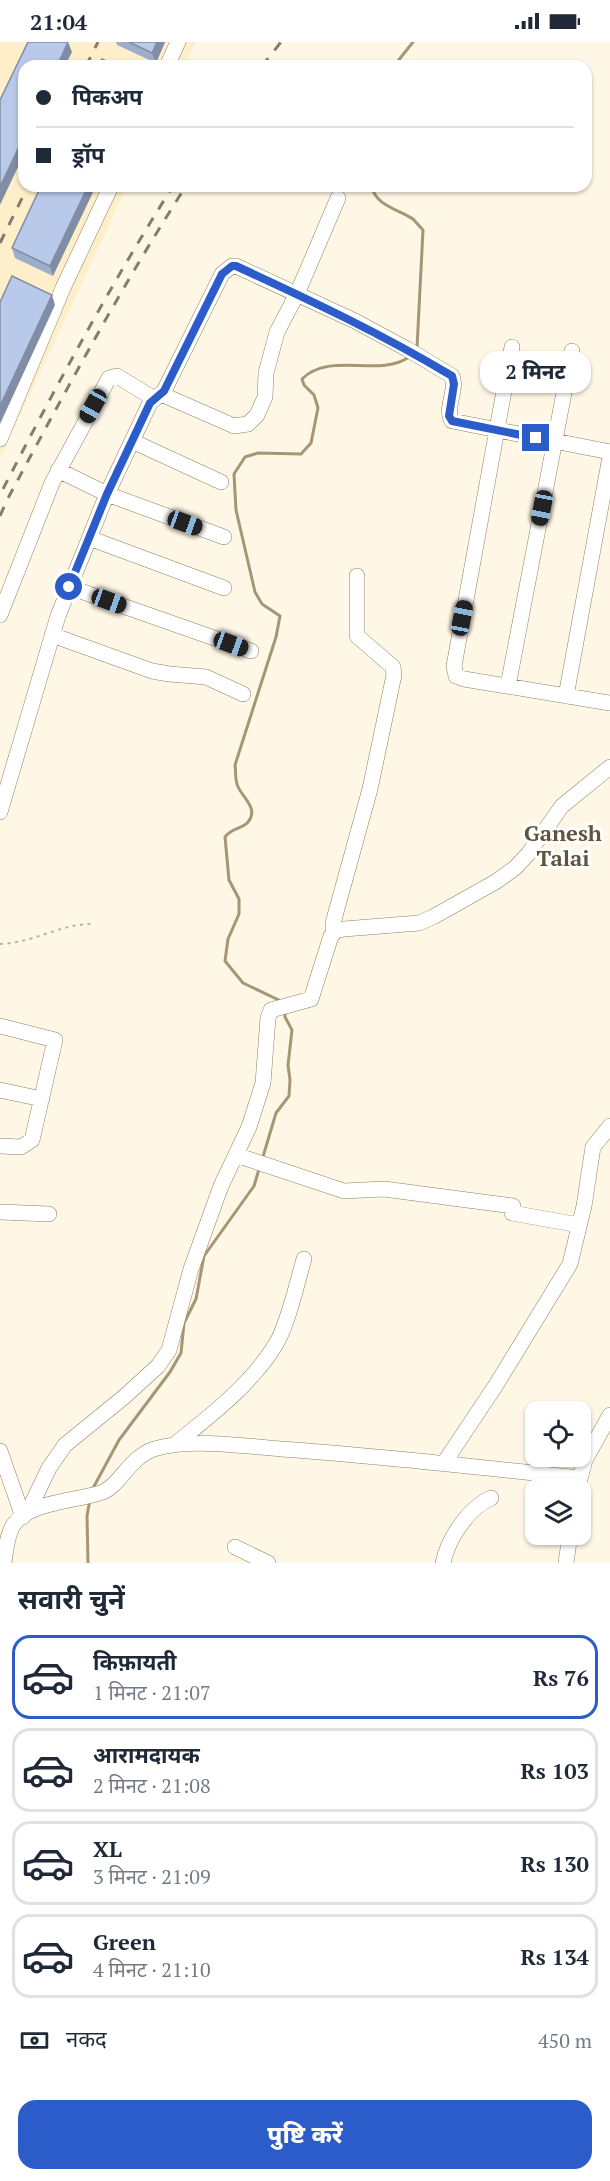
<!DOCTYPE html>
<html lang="hi">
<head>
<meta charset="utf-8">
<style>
  :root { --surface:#fff; --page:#f6f6f7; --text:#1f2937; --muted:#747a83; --line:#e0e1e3; --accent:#2b5cca }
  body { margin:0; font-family:"PT Serif","Noto Sans Devanagari",serif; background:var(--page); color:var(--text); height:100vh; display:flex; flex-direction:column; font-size:22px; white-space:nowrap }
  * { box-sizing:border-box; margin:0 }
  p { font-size:20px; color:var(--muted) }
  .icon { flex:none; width:33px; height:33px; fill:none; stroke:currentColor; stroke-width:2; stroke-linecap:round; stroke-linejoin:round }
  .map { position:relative; height:1521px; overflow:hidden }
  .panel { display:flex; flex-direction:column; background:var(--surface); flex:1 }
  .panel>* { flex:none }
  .guide { position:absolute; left:18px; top:18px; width:574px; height:132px; border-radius:18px; box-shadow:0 2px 4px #0004; display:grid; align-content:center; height:132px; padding:0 18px; background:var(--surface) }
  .controls { position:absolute; left:525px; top:1359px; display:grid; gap:12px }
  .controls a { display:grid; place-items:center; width:66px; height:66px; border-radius:12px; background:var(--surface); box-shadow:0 2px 4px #0004; font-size:30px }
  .end { position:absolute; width:27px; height:27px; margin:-14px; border:8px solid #2b5cca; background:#fff; box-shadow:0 0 0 3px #fff }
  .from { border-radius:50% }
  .bubble { position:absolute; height:42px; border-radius:18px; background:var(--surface); box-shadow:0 2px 4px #0004; font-size:20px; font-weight:800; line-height:42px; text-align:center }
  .car { position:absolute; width:18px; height:36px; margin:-18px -9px; border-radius:8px; box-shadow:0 0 4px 2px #0007; background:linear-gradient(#222 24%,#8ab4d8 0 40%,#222 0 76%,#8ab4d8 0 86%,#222 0) }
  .guide b { display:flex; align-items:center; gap:21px; height:57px; font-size:22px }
  .guide b+b { border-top:2px solid var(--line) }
  .guide i { width:15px; height:15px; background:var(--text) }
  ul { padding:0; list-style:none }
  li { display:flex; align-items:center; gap:18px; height:84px; margin:0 12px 9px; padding:0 6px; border:3px solid var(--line); border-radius:18px }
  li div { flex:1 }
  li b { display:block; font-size:22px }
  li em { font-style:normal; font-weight:800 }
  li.on { border-color:var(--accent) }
  li>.icon { width:54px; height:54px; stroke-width:1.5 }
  h2 { padding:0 18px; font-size:27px; line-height:72px }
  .pay { display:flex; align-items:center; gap:15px; height:66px; padding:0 18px; font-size:22px }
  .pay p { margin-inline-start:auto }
  .primary-button { display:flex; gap:12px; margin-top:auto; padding:12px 18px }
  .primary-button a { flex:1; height:69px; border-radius:18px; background:var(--accent); color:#fff; font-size:24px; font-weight:800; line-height:69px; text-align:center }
  .status { display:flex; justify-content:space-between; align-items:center; height:42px; padding:0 30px; background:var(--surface); direction:ltr }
  .status svg { height:16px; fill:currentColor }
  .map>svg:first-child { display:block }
  .built { fill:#feeec9 }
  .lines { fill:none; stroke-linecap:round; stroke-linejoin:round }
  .stream { stroke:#a59675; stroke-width:3 }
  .minor-casing { stroke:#8d8167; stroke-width:16 }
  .path { stroke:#b9b2a3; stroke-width:2; stroke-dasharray:3 4.5; stroke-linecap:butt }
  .minor { stroke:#fff; stroke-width:15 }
  .rail { stroke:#837c6f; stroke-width:3; stroke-dasharray:10 10; stroke-linecap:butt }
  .wall { fill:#9eadc9 }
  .shaded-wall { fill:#818da4 }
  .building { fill:#b8c9ea; stroke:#818da4; stroke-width:1.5 }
  .route { stroke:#2b5cca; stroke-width:8 }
  .labels { text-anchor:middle; stroke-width:6; stroke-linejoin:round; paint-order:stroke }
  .neighbourhood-label { font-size:22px; font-weight:bold; fill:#60553c; stroke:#fff }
</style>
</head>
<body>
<div class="status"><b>21:04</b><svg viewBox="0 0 49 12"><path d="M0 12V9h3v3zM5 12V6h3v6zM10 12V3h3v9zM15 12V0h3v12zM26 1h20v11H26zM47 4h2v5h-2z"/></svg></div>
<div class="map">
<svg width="610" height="1521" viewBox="0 0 610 1521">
  <rect width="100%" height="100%" fill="#fff7e6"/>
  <path class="built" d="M 0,0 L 196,0 L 184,24 L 24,24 L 24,144 L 127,144 L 0,417 Z"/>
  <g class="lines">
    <path class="stream" d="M 394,24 L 413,0
      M 372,144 C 374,163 400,168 413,177 C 416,180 420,185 423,188 L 417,306
      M 283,960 L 243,941 L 225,919 L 228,897 L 239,872 L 239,857 L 229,838 L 225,795 C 231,786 242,787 248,780 C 260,766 240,754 237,742 C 235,736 236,729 235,723 L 276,595 L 280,574 L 262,562 L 255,550 L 236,468 L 234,432 L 245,415 L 258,411 L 301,412 L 311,401 L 318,366 L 314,353 L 304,343 L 302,337 C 330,309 379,336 409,315
      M 262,1118 L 276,1071 L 289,1054 L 290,1038 L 288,1023 L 292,988 L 285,975 L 285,968
      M 92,1448 L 119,1398 L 170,1330 L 181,1311 L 184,1281 L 196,1257 L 204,1214 L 254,1144 L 259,1127
      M 88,1521 L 87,1474 L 90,1457"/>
    <g class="minor-casing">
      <path id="minor" d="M 167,24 L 178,0
        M 512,305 L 454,624 L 456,634 L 464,637 L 610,661
        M 161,352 L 234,384 L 248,382 L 257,373 L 265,355 L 266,331 L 277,290 L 297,252 L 338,156
        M 0,397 L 63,246 L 111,144
        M 132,399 L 221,440
        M 58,428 L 107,452 L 224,495
        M 89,496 L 224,546
        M 69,545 L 251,609
        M 0,573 L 52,441 L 109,336 L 117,334 L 153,356
        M 52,593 L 152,629 L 169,632 L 206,635 L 243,652
        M 508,644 L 572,309
        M 566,654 L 610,415
        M 0,770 L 58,574 L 107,452 L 150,361 L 164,349 L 222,232 L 232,224 L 236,224 L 355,279 L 407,307 L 452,334 C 458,348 444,366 452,379 L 610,410
        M 333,891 L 333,881 L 370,747 L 394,633 L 393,625 L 357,594 L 357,534
        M 0,984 L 55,998 L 32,1098 L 21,1105 L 0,1104
        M 0,1048 L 42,1057
        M 236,1113 L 344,1149 L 384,1147 L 513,1164
        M 0,1170 L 49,1172
        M 512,1171 L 579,1183
        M 174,1403 C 211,1373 251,1343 276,1302 C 288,1282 297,1241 304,1217
        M 0,1409 L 23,1475
        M 444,1421 L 496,1343 L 570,1222 L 584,1164 L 593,1105 L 610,1084
        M 577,1448 L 585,1418 L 610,1373
        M 28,1470 L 49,1426 L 65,1403 L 124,1355 L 158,1324 L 169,1308 L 191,1227 L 221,1144 L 249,1085 L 263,1041 L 268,976 L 271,968 L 311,957 L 331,894 L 337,888 L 344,887 L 419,881 L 433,875 L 497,839 L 515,826 L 528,812 L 562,764 L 610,725
        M 235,1505 L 268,1521
        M 4,1521 C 6,1508 7,1492 14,1482 C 31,1459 78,1459 103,1450 C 120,1443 130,1415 154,1407 C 188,1396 245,1404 281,1407 C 381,1414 480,1425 579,1436
        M 443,1521 C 448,1497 468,1466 491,1456
        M 566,1521 L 570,1492"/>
    </g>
    <path class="path" d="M 0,902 C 33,901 60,882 92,882"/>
    <use href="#minor" class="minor"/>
    <path class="rail" d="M 86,24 L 98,0
      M 262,24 L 281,0
      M 0,201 L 28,144
      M 3,447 C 56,344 111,242 173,144
      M 0,474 L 7,458 C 64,352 121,245 186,144"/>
  </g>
  <path class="wall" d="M 116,0 L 165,0 L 156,21 L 117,3 Z
    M 41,144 L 53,234 L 15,216 L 12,206 Z"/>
  <path class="shaded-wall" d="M 68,0 L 72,10 L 65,24 L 57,24 Z
    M 157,0 L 165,0 L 156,21 L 152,11 Z
    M 24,94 L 24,112 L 0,163 L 0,145 Z
    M 88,144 L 96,144 L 53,234 L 50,224 Z
    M 52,253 L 55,263 L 0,382 L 0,364 Z"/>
  <path class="building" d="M 28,0 L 68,0 L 57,24 L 24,24 L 24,94 L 0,145 L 0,58 Z
    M 129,0 L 157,0 L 152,11 Z
    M 102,17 L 116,24 L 98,24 Z
    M 41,144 L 88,144 L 50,224 L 12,206 Z
    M 12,234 L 52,253 L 0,364 L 0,260 Z"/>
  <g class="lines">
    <path class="route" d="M 69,545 L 107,452 L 150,361 L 164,349 L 222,232 L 232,224 L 236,224 C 310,258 382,292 452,334 L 454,342 L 449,374 L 452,379 L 536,396"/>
  </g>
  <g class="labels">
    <g class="neighbourhood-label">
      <text x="563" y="799">Ganesh<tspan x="563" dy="25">Talai</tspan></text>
    </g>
  </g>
</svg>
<div class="controls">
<a><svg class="icon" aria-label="locate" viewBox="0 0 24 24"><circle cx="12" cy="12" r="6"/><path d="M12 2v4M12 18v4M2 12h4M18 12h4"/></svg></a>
<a><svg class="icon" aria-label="layers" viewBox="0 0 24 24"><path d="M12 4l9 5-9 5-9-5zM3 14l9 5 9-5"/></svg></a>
</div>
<i class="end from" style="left:69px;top:545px"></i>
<i class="end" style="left:536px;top:396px"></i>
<div class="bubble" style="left:480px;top:309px;width:111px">2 मिनट</div>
<i class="car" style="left:93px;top:364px;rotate:209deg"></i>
<i class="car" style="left:542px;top:466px;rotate:191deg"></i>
<i class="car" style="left:185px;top:481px;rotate:110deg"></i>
<i class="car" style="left:109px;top:559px;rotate:110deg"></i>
<i class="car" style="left:462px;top:576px;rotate:11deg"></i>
<i class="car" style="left:231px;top:602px;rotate:110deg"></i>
<div class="guide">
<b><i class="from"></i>पिकअप</b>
<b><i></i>ड्रॉप</b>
</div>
</div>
<section class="panel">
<h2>सवारी चुनें</h2>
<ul>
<li class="on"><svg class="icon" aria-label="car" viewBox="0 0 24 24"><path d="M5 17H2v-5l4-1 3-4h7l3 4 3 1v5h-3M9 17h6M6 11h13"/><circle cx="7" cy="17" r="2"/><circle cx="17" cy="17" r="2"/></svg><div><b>किफ़ायती</b><p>1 मिनट · 21:07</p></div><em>Rs 76</em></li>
<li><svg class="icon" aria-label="car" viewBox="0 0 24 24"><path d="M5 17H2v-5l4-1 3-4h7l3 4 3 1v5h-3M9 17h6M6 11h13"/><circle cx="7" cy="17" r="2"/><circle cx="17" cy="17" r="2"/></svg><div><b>आरामदायक</b><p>2 मिनट · 21:08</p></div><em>Rs 103</em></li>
<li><svg class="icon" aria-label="car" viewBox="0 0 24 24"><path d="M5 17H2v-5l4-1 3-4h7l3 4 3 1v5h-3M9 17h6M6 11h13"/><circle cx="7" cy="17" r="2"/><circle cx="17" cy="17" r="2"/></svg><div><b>XL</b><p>3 मिनट · 21:09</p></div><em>Rs 130</em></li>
<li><svg class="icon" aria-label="car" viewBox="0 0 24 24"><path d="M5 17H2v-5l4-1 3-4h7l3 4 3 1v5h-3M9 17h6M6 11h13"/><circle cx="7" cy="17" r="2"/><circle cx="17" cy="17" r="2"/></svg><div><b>Green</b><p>4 मिनट · 21:10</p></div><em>Rs 134</em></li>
</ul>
<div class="pay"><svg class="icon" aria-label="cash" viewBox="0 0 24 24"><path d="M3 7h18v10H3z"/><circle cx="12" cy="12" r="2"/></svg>नकद<p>450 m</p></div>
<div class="primary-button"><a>पुष्टि करें</a></div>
</section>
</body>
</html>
